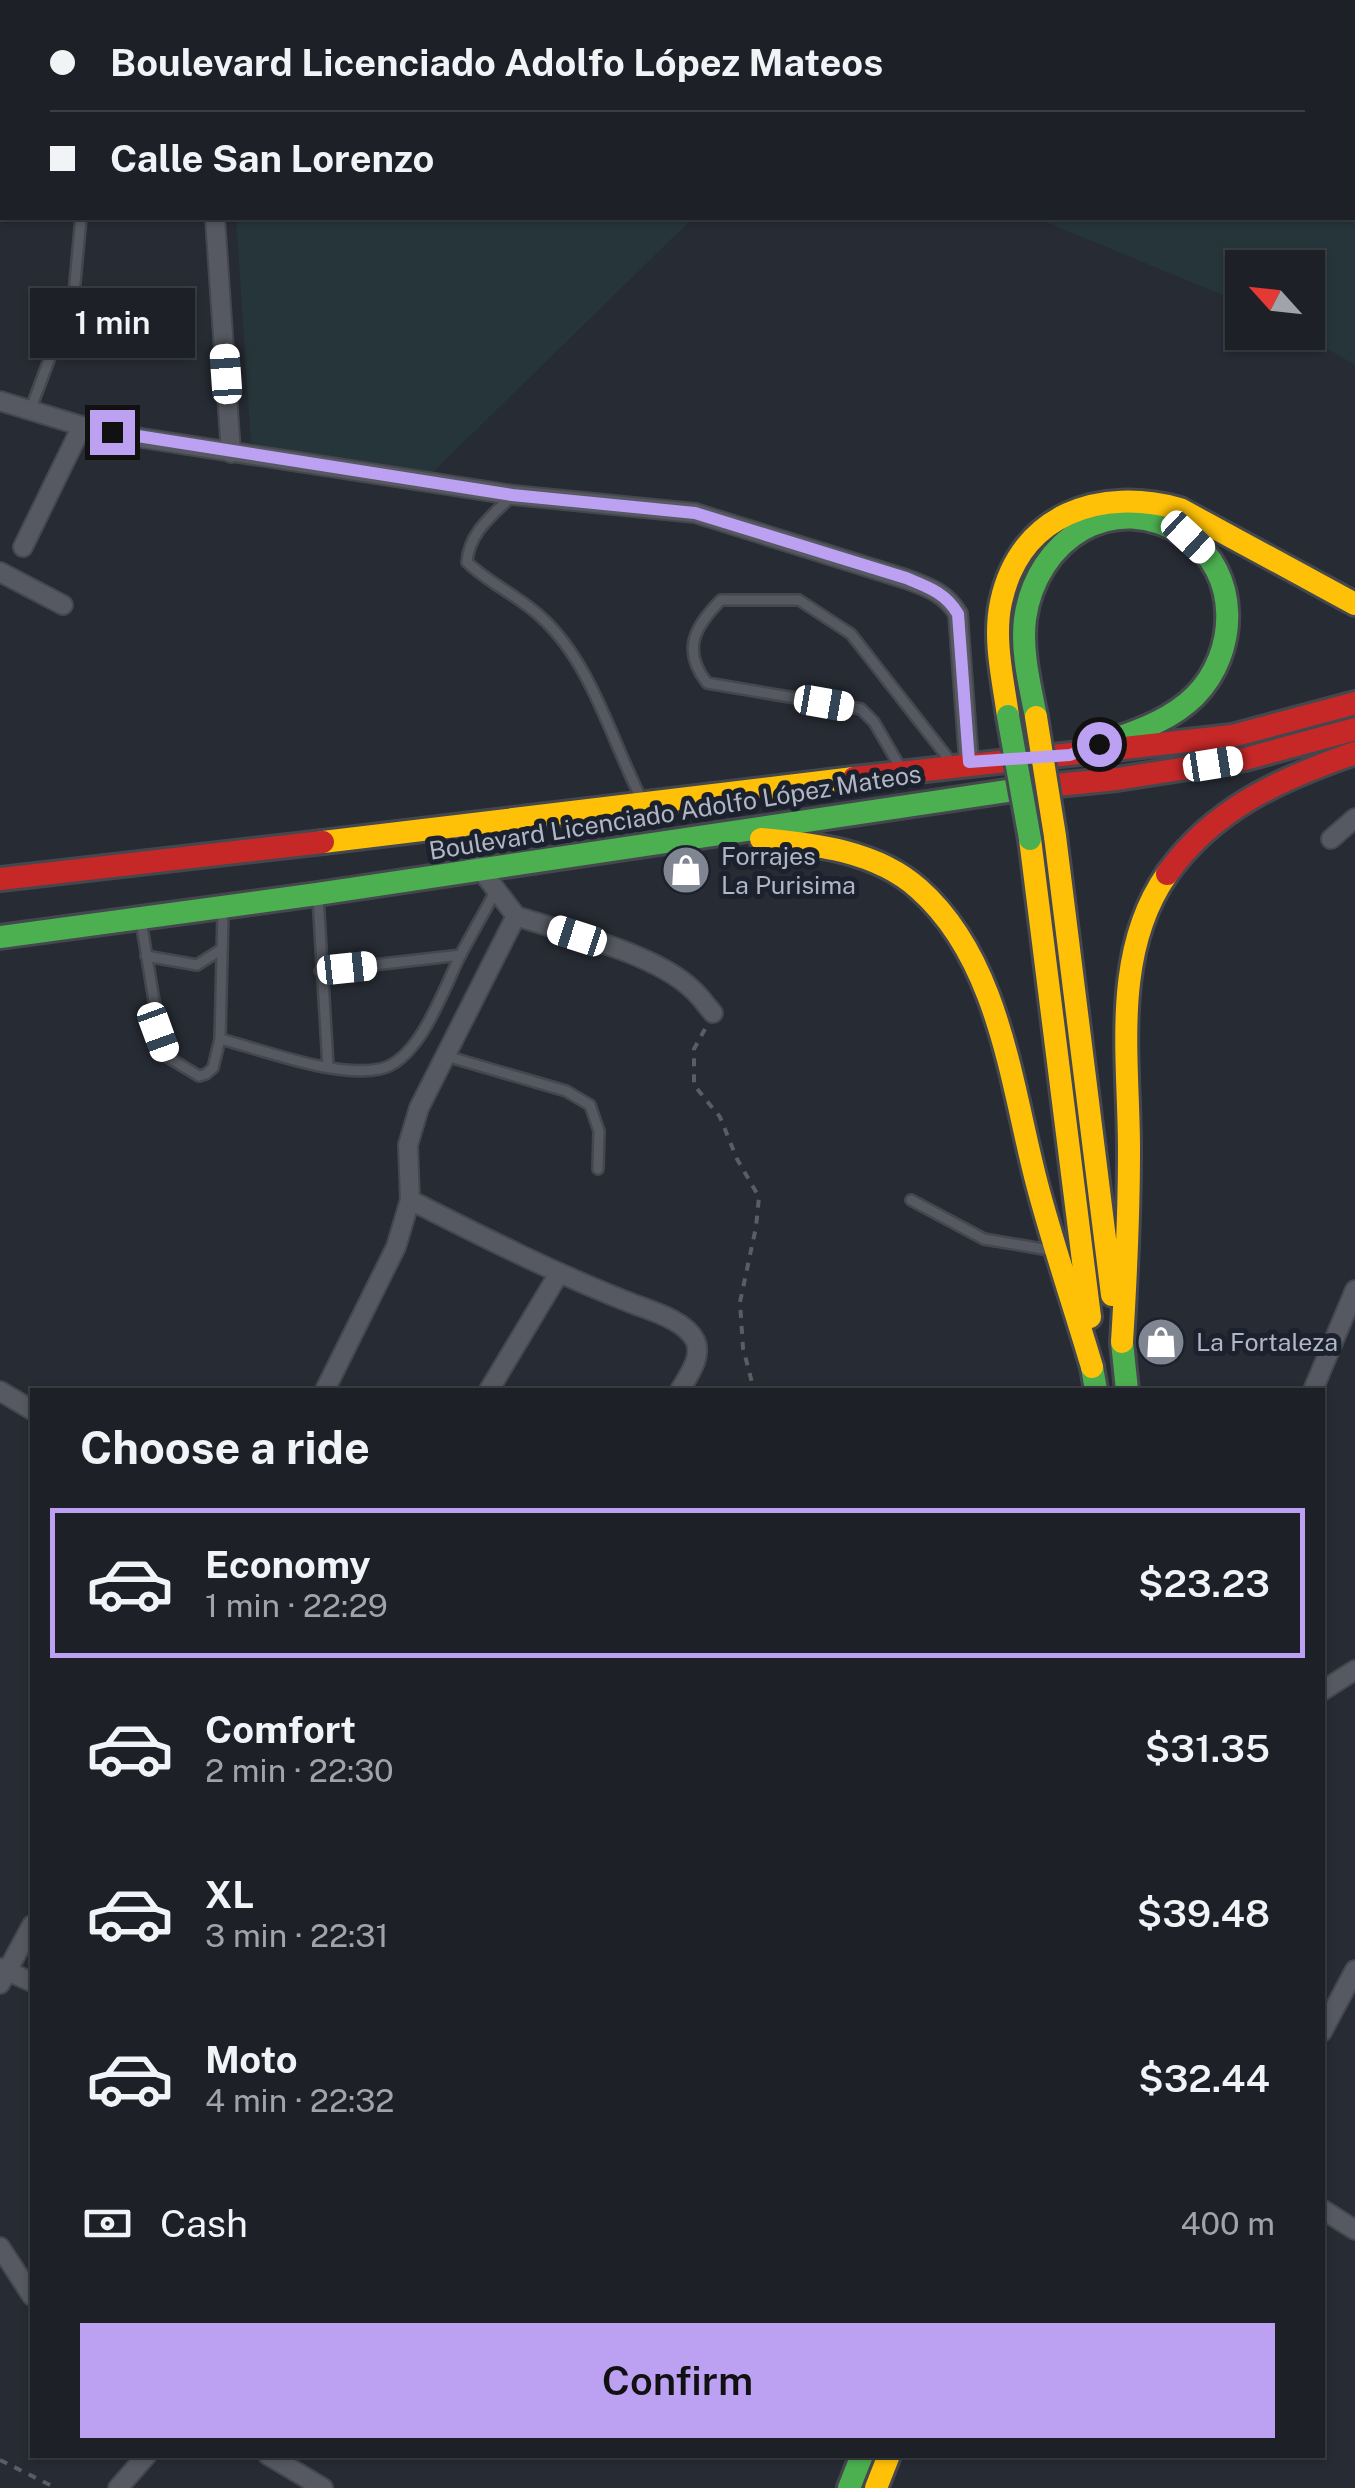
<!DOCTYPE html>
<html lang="en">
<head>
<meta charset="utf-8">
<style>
  :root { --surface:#1d2026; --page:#2a2d32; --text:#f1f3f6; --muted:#a0a3a7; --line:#3b3e43; --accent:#bca0f2 }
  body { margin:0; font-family:"Public Sans",sans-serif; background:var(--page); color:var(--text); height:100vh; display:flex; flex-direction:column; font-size:38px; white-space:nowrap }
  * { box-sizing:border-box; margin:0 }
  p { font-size:32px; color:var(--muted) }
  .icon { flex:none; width:55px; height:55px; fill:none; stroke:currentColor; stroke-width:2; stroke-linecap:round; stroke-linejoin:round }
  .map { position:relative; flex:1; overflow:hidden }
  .drawer { position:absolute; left:30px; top:1388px; width:1295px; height:1070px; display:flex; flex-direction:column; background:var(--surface); border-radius:0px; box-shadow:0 2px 8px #0004,0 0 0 2px var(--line) }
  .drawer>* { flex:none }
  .guide { position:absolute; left:0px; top:0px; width:1355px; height:220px; box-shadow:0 2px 8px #0004,0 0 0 2px var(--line); display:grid; align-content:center; height:220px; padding:0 50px; background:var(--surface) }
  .needle { width:65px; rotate:297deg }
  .controls { position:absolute; left:1225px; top:250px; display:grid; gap:20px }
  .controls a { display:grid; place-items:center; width:100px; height:100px; border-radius:0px; background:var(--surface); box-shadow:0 2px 8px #0004,0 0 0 2px var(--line); font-size:50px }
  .end { position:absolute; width:45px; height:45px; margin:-22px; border:12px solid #bca0f2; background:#111; box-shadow:0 0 0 5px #111 }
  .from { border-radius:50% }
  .bubble { position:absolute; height:70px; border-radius:0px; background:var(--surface); box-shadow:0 2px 8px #0004,0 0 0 2px var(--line); font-size:32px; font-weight:600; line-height:70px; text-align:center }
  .car { position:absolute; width:30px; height:60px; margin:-30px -15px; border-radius:12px; box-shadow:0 0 8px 2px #0007; background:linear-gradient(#fff 24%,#345 0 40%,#fff 0 76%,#345 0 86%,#fff 0) }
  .guide b { display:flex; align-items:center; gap:35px; height:95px; font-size:38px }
  .guide b+b { border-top:2px solid var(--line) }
  .guide i { width:25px; height:25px; background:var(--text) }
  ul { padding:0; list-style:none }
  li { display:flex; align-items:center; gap:30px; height:150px; margin:0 20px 15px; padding:0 30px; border:5px solid transparent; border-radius:0px }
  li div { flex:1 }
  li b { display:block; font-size:38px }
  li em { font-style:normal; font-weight:600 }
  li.selected { border-color:var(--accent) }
  li>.icon { width:90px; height:90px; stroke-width:1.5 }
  h2 { padding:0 50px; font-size:45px; line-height:120px }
  .pay { display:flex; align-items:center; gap:25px; height:110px; padding:0 50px; font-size:38px }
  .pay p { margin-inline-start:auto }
  .primary-button { display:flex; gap:20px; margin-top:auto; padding:20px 50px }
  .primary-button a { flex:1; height:115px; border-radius:0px; background:var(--accent); color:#111; font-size:40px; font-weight:600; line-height:115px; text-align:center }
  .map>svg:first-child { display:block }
  .green { fill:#253539 }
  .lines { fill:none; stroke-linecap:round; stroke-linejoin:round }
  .lane-casing { stroke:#44474e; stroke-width:14 }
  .street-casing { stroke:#44474e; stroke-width:22 }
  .fast-casing { stroke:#44474e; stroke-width:28 }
  .slow-casing { stroke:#44474e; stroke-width:28 }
  .jam-casing { stroke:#44474e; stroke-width:28 }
  .path { stroke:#595e65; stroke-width:4; stroke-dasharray:8 8; stroke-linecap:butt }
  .lane { stroke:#565961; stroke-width:9 }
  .street { stroke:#565961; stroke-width:18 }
  .fast { stroke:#4caf50; stroke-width:22 }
  .slow { stroke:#ffc107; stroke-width:22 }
  .jam { stroke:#c62828; stroke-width:22 }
  .fast-bridge-casing { stroke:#444850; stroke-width:28; stroke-linecap:butt }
  .slow-bridge-casing { stroke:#444850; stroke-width:28; stroke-linecap:butt }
  .fast-bridge { stroke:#4caf50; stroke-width:22 }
  .slow-bridge { stroke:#ffc107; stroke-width:22 }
  .route { stroke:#bca0f2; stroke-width:12 }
  .labels { text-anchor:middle; stroke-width:10; stroke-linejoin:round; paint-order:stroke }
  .street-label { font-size:25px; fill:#b0b6c5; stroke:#1b212d }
  .poi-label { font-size:25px; fill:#b0b6c5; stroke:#1b212d; text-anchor:start }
</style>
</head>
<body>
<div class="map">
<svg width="1355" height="2488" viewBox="0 0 1355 2488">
  <rect width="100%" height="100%" fill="#272b33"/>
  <path class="green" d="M 0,0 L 165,0 L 2,2 L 0,63 Z
    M 222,0 L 1355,0 L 1355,365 L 1300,333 L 1308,332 L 1308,268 L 1242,268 L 1242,303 L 1036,218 L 1352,218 L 1352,2 Z
    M 236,218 L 693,218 L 431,474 L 251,443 Z"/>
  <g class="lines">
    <g class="lane-casing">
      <path id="lane" d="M 30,411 L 74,293 L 81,218
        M 513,495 C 493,515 469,532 467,562 C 488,583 519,596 541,617 C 591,662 611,739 641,798
        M 899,765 L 874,722 L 861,709 L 707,683 C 681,650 695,626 721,600 L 799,600 L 851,634 L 948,758
        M 318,897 L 328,1066
        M 141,921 L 159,1031 L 169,1058 L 199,1076 L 206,1074 L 213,1068 L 220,1039 L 223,912
        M 146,956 L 197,965 L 222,949
        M 320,971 L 461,955
        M 220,1039 C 264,1050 335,1078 380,1069 C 419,1061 443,991 459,958 C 471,935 484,913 496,890
        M 446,1056 L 566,1091 L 590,1105 L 599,1131 L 598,1169
        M 911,1200 L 984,1239 L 1049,1250"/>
    </g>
    <g class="street-casing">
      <path id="street" d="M 215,218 L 231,453
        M 0,401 L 82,426 L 142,438 L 513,495 L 695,513 L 906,579 C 928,587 946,593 958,614 L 969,763
        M 23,547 L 82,426
        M 0,572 L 63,605
        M 1331,839 L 1355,818
        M 516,916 C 567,933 654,953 692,989 C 700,996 706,1005 713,1013
        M 410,1200 C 485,1238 558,1275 636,1305 C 655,1312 685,1321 695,1340 C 703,1357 688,1376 680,1390
        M 325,1390 L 396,1247 L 410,1200 L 408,1145 L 419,1108 L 516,916 L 481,870 L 456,827
        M 489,1390 L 558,1275
        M 1313,1390 L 1355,1290
        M 0,1391 L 32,1410
        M 1322,1691 L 1355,1670
        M 0,1968 L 32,1982
        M 0,1984 L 32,1925
        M 1322,2032 L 1355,1970
        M 1322,2209 L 1355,2230
        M 0,2247 L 32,2296
        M 268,2455 L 323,2488
        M 118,2488 L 147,2455"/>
    </g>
    <g class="fast-casing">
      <path id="fast" d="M 1036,717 C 1030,686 1021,651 1025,619 C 1036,539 1114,488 1186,536 C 1241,572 1238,653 1195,696 C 1173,718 1143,729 1115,739
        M 0,937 L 317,894 L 1027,788
        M 1122,1342 L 1127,1390
        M 1092,1367 L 1096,1390
        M 849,2488 L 862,2455"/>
    </g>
    <g class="slow-casing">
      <path id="slow" d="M 1008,716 C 1003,679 993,639 1001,602 C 1020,513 1101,487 1180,509 L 1355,604
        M 1055,836 L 1112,1295
        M 761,839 C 815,844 877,851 919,889 C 1000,961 1011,1085 1037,1184 C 1053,1245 1074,1306 1092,1367
        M 1030,839 L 1090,1317
        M 323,842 L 854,778
        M 1122,1342 C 1126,1278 1129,1214 1129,1150 C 1129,1059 1111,954 1167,874
        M 876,2488 L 889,2455"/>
    </g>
    <g class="jam-casing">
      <path id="jam" d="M 854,778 L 1232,736 L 1355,703
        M 1027,788 L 1117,779 L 1245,759 L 1355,729
        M 1167,874 C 1214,808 1280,779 1355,753
        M 0,879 L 323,842"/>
    </g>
    <path class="path" d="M 705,1029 L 694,1049 L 694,1085 L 720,1117 L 737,1159 L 759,1197 L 756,1227 L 740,1302 L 743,1348 L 754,1390
      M 0,2460 L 56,2488"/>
    <use href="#lane" class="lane"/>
    <use href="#street" class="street"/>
    <use href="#fast" class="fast"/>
    <use href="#slow" class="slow"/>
    <use href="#jam" class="jam"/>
    <g class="fast-bridge-casing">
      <path id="fast-bridge" d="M 1008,716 L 1030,839"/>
    </g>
    <g class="slow-bridge-casing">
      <path id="slow-bridge" d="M 1036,717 L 1055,836"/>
    </g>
    <use href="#fast-bridge" class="fast-bridge"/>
    <use href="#slow-bridge" class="slow-bridge"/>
  </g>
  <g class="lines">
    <path class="route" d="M 112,432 L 512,495 L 695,513 L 906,578 C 928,587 946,593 958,614 L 969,762 L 1070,755 L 1099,744"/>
  </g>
  <defs>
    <g id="shop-disc" transform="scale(2.5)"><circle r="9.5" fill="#808592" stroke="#1b212d"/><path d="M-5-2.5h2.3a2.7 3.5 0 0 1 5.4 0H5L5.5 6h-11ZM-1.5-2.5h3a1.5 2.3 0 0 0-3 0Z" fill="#fff"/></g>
  </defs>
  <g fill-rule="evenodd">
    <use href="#shop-disc" x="686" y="870"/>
    <use href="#shop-disc" x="1161" y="1342"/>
  </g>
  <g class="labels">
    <g class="street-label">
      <text transform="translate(675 812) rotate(-9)" y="9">Boulevard Licenciado Adolfo López Mateos</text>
    </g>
    <g class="poi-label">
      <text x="721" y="865">Forrajes<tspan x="721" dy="29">La Purisima</tspan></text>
      <text x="1196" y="1351">La Fortaleza</text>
    </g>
  </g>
</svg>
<div class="controls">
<a><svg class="needle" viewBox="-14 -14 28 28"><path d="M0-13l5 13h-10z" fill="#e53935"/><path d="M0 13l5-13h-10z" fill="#a0a3a7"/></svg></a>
</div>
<i class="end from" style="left:1099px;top:744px"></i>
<i class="end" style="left:112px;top:432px"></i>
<div class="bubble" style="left:30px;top:288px;width:165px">1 min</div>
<i class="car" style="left:226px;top:374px;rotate:356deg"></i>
<i class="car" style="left:1188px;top:537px;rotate:133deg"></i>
<i class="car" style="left:824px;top:703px;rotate:100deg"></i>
<i class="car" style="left:1213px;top:764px;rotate:81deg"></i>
<i class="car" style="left:577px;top:936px;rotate:288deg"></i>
<i class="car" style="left:347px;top:968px;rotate:84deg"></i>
<i class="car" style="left:158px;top:1032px;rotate:160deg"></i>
<div class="guide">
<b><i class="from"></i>Boulevard Licenciado Adolfo López Mateos</b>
<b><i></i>Calle San Lorenzo</b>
</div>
<section class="drawer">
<h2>Choose a ride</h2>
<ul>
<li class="selected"><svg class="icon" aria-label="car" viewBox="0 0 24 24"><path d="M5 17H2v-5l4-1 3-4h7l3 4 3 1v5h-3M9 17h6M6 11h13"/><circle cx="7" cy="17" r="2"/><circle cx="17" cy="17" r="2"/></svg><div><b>Economy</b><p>1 min · 22:29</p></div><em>$23.23</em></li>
<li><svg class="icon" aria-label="car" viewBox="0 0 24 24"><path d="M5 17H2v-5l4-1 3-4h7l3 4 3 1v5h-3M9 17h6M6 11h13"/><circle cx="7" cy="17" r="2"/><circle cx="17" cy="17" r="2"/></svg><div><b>Comfort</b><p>2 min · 22:30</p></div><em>$31.35</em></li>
<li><svg class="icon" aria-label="car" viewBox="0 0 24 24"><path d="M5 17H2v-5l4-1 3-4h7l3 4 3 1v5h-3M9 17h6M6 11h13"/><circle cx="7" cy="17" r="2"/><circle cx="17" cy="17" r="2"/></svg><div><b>XL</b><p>3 min · 22:31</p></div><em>$39.48</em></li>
<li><svg class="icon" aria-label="car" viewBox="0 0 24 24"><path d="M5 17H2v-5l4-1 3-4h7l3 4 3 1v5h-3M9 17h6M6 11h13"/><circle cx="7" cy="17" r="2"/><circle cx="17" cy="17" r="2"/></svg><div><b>Moto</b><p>4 min · 22:32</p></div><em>$32.44</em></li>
</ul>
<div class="pay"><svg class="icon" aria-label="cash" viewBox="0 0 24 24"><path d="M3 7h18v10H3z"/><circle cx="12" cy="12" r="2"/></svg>Cash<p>400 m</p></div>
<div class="primary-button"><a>Confirm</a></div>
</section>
</div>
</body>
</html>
